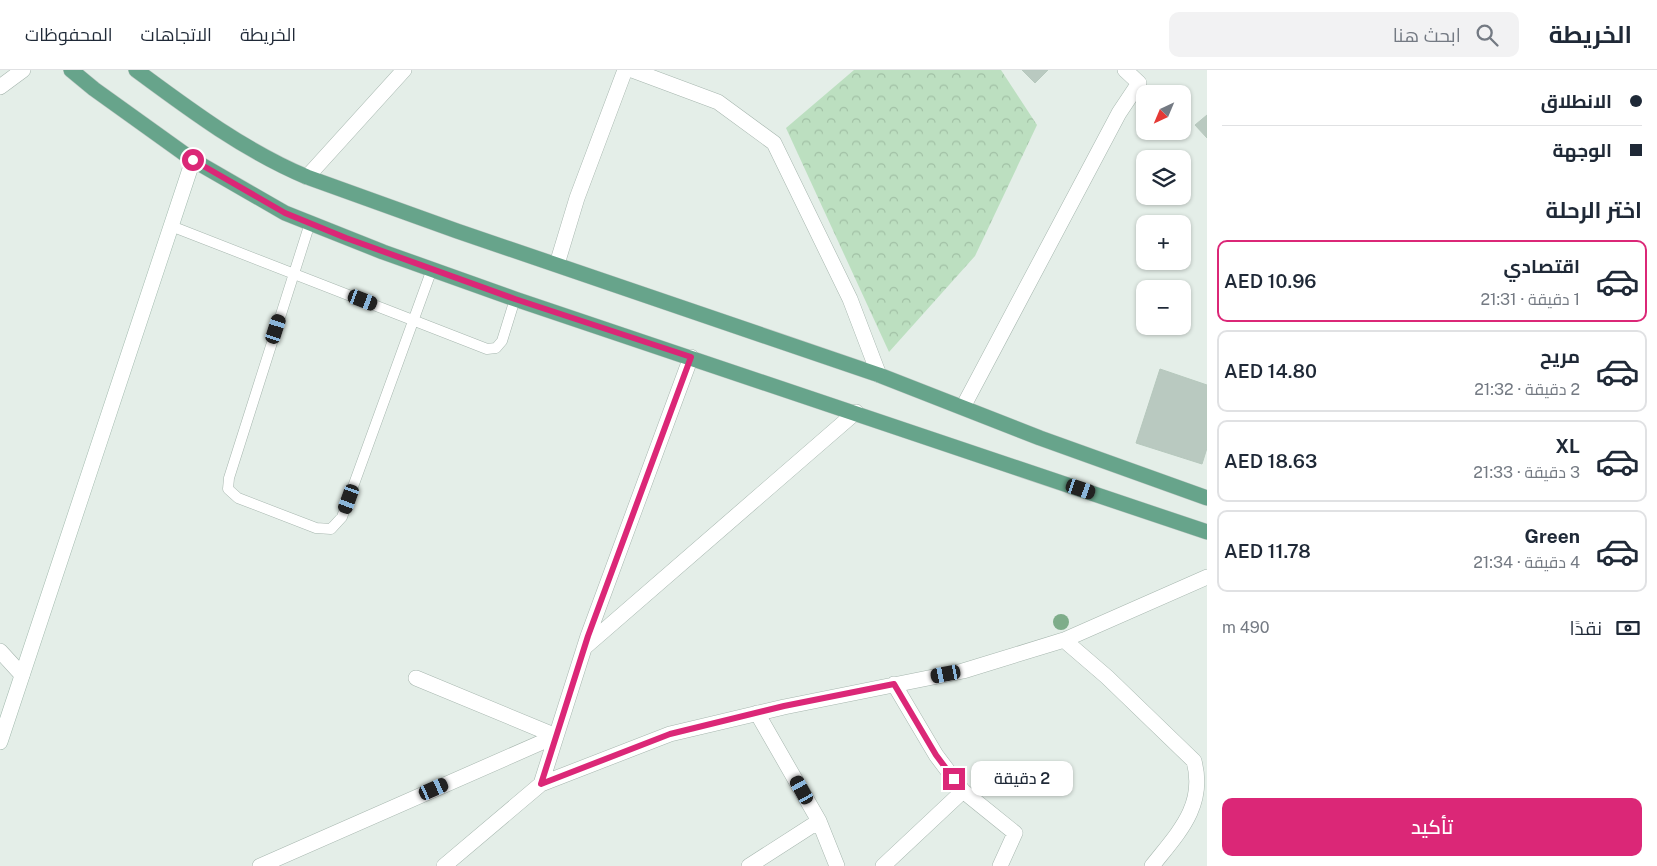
<!DOCTYPE html>
<html lang="ar">
<head>
<meta charset="utf-8">
<style>
  :root { --surface:#fff; --page:#f2f2f3; --text:#1f2937; --muted:#747a83; --line:#e0e1e3; --accent:#db2777 }
  body { margin:0; font-family:"Public Sans",Cairo,sans-serif; background:var(--page); color:var(--text); direction:rtl; height:100vh; display:flex; flex-direction:column; font-size:19px; white-space:nowrap }
  * { box-sizing:border-box; margin:0 }
  p { font-size:16px; color:var(--muted) }
  .icon { flex:none; width:28px; height:28px; fill:none; stroke:currentColor; stroke-width:2; stroke-linecap:round; stroke-linejoin:round }
  .map { position:relative; flex:1; overflow:hidden; direction:ltr }
  .drawer { display:flex; flex-direction:column; background:var(--surface); width:450px }
  .drawer>* { flex:none }
  .banner { display:grid; align-content:center; height:110px; padding:0 15px; background:var(--surface) }
  .needle { width:32px; rotate:224deg }
  .buttons { position:absolute; left:1136px; top:15px; display:grid; gap:10px }
  .buttons a { display:grid; place-items:center; width:55px; height:55px; border-radius:10px; background:var(--surface); box-shadow:0 1px 4px #0004; font-size:25px }
  .end { position:absolute; width:22px; height:22px; margin:-11px; border:6px solid #db2777; background:#fff; box-shadow:0 0 0 2px #fff }
  .from { border-radius:50% }
  .bubble { position:absolute; height:35px; border-radius:10px; background:var(--surface); box-shadow:0 1px 4px #0004; font-size:16px; font-weight:600; line-height:35px; text-align:center; direction:rtl }
  .car { position:absolute; width:15px; height:30px; margin:-15px -8px; border-radius:6px; box-shadow:0 0 4px 1px #0007; background:linear-gradient(#222 24%,#8ab4d8 0 40%,#222 0 76%,#8ab4d8 0 86%,#222 0) }
  .banner b { display:flex; align-items:center; gap:18px; height:48px; font-size:19px }
  .banner b+b { border-top:1px solid var(--line) }
  .banner i { width:12px; height:12px; background:var(--text) }
  ul { padding:0; list-style:none }
  li { display:flex; align-items:center; gap:15px; height:82px; margin:0 10px 8px; padding:0 5px; border:2px solid var(--line); border-radius:10px }
  li div { flex:1 }
  li b { display:block; font-size:19px }
  li em { font-style:normal; font-weight:600 }
  li.current { border-color:var(--accent) }
  li>.icon { width:45px; height:45px; stroke-width:1.5 }
  h2 { padding:0 15px; font-size:22px; line-height:60px }
  .pay { display:flex; align-items:center; gap:12px; height:55px; padding:0 15px; font-size:19px }
  .pay p { margin-inline-start:auto }
  .primary-button { display:flex; gap:10px; margin-top:auto; padding:10px 15px }
  .primary-button a { flex:1; height:58px; border-radius:10px; background:var(--accent); color:#fff; font-size:20px; font-weight:600; line-height:58px; text-align:center }
  header { display:flex; align-items:center; gap:30px; box-sizing:border-box; height:70px; padding:0 25px; background:var(--surface); border-bottom:1px solid var(--line) }
  header strong { font-size:24px }
  nav { display:flex; gap:28px; margin-inline-start:auto; font-size:18px }
  .search { width:350px; height:45px; background:var(--page); display:flex; align-items:center; gap:12px; box-sizing:border-box; padding:0 18px; border-radius:10px; color:var(--muted); font-size:19px }
  main { display:flex; flex:1; min-height:0 }
  .map>svg:first-child { display:block }
  .forest { fill:url(#forest-crowns) }
  .building { fill:#b9c9c0; stroke:#b6c8bd }
  .lines { fill:none; stroke-linecap:round; stroke-linejoin:round }
  .lane-casing { stroke:#a6b6ae; stroke-width:11 }
  .street-casing { stroke:#a6b6ae; stroke-width:16 }
  .secondary-casing { stroke:#a2baae; stroke-width:16 }
  .primary-casing { stroke:#c1cac6; stroke-width:16 }
  .lane { stroke:#fff; stroke-width:10 }
  .street { stroke:#fff; stroke-width:15 }
  .secondary { stroke:#fff; stroke-width:15 }
  .primary { stroke:#67a48b; stroke-width:15 }
  .tree { fill:#7ead8a }
  .route { stroke:#db2777; stroke-width:6 }
</style>
</head>
<body>
<header>
<strong>الخريطة</strong>
<div class="search"><svg class="icon" aria-label="search" viewBox="0 0 24 24"><circle cx="10" cy="10" r="6"/><path d="M15 15l6 6"/></svg>ابحث هنا</div>
<nav><a>الخريطة</a><a>الاتجاهات</a><a>المحفوظات</a></nav>
</header>
<main>
<section class="drawer">
<div class="banner">
<b><i class="from"></i>الانطلاق</b>
<b><i></i>الوجهة</b>
</div>
<h2>اختر الرحلة</h2>
<ul>
<li class="current"><svg class="icon" aria-label="car" viewBox="0 0 24 24"><path d="M5 17H2v-5l4-1 3-4h7l3 4 3 1v5h-3M9 17h6M6 11h13"/><circle cx="7" cy="17" r="2"/><circle cx="17" cy="17" r="2"/></svg><div><b>اقتصادي</b><p>1 دقيقة · 21:31</p></div><em>AED 10.96</em></li>
<li><svg class="icon" aria-label="car" viewBox="0 0 24 24"><path d="M5 17H2v-5l4-1 3-4h7l3 4 3 1v5h-3M9 17h6M6 11h13"/><circle cx="7" cy="17" r="2"/><circle cx="17" cy="17" r="2"/></svg><div><b>مريح</b><p>2 دقيقة · 21:32</p></div><em>AED 14.80</em></li>
<li><svg class="icon" aria-label="car" viewBox="0 0 24 24"><path d="M5 17H2v-5l4-1 3-4h7l3 4 3 1v5h-3M9 17h6M6 11h13"/><circle cx="7" cy="17" r="2"/><circle cx="17" cy="17" r="2"/></svg><div><b>XL</b><p>3 دقيقة · 21:33</p></div><em>AED 18.63</em></li>
<li><svg class="icon" aria-label="car" viewBox="0 0 24 24"><path d="M5 17H2v-5l4-1 3-4h7l3 4 3 1v5h-3M9 17h6M6 11h13"/><circle cx="7" cy="17" r="2"/><circle cx="17" cy="17" r="2"/></svg><div><b>Green</b><p>4 دقيقة · 21:34</p></div><em>AED 11.78</em></li>
</ul>
<div class="pay"><svg class="icon" aria-label="cash" viewBox="0 0 24 24"><path d="M3 7h18v10H3z"/><circle cx="12" cy="12" r="2"/></svg>نقدًا<p>490 m</p></div>
<div class="primary-button"><a>تأكيد</a></div>
</section>
<div class="map">
<svg width="1207" height="796" viewBox="0 0 1207 796">
  <defs>
    <pattern id="forest-crowns" width="20" height="18" patternUnits="userSpaceOnUse" patternTransform="scale(1.25)"><rect width="20" height="18" fill="#bcdfc0"/><path d="M2 6a3 3 0 1 1 6 0M12 15a3 3 0 1 1 6 0" fill="none" stroke="#a1c0a5"/></pattern>
  </defs>
  <rect width="100%" height="100%" fill="#e4eee8"/>
  <path class="forest" d="M 854,0 L 1001,0 L 1037,55 L 975,186 L 889,282 L 786,58 Z"/>
  <path class="building" d="M 1022,0 L 1048,0 L 1035,13 Z
    M 1207,45 L 1207,68 L 1195,55 Z
    M 1160,299 L 1207,315 L 1207,378 L 1202,394 L 1136,373 Z"/>
  <g class="lines">
    <g class="lane-casing">
      <path id="lane" d="M 310,153 L 229,408 L 228,419 L 238,428 L 316,458 L 331,459 L 342,447 L 432,199
        M 171,156 L 487,279 L 496,278 L 502,271 L 515,229"/>
    </g>
    <g class="street-casing">
      <path id="street" d="M 632,0 L 718,32 L 774,73 L 850,229 L 879,305
        M 0,17 L 23,0
        M 307,107 L 404,0
        M 557,194 L 577,128 L 625,0
        M 963,337 L 1119,43 L 1139,13 L 1125,0
        M 1064,570 L 1107,607 L 1194,691 C 1206,736 1178,763 1152,796
        M 585,577 L 856,342
        M 0,581 L 22,605
        M 416,608 L 556,666
        M 894,614 L 936,685 L 963,721 L 1015,763 L 1000,796
        M 757,643 L 819,751 L 837,796
        M 541,714 L 588,566 L 691,287
        M 260,796 L 556,666
        M 444,796 L 541,714 L 670,664 L 784,637 L 963,601 L 1064,570 L 1207,507
        M 749,796 L 819,751
        M 883,796 L 963,721"/>
    </g>
    <g class="secondary-casing">
      <path id="secondary" d="M 0,672 L 193,90"/>
    </g>
    <g class="primary-casing">
      <path id="primary" d="M 71,0 L 94,19 L 193,90 L 285,143 L 383,182 L 515,229 L 1207,462
        M 136,0 C 190,40 245,81 307,107 L 457,161 L 879,305 L 1040,368 L 1207,428"/>
    </g>
    <use href="#lane" class="lane"/>
    <use href="#street" class="street"/>
    <use href="#secondary" class="secondary"/>
    <use href="#primary" class="primary"/>
  </g>
  <circle class="tree" cx="1061" cy="552" r="8"/>
  <g class="lines">
    <path class="route" d="M 193,90 L 285,143 L 346,168 L 515,229 L 691,287 L 588,566 L 541,714 L 670,664 L 784,636 L 894,614 L 936,685 L 954,709"/>
  </g>
</svg>
<div class="buttons">
<a><svg class="needle" viewBox="-14 -14 28 28"><path d="M0-13l5 13h-10z" fill="#e53935"/><path d="M0 13l5-13h-10z" fill="#747a83"/></svg></a>
<a><svg class="icon" aria-label="layers" viewBox="0 0 24 24"><path d="M12 4l9 5-9 5-9-5zM3 14l9 5 9-5"/></svg></a>
<a>+</a>
<a>−</a>
</div>
<i class="end from" style="left:193px;top:90px"></i>
<i class="end" style="left:954px;top:709px"></i>
<div class="bubble" style="left:971px;top:691px;width:102px">2 دقيقة</div>
<i class="car" style="left:363px;top:230px;rotate:111deg"></i>
<i class="car" style="left:276px;top:259px;rotate:18deg"></i>
<i class="car" style="left:1081px;top:419px;rotate:109deg"></i>
<i class="car" style="left:349px;top:429px;rotate:200deg"></i>
<i class="car" style="left:946px;top:604px;rotate:259deg"></i>
<i class="car" style="left:434px;top:719px;rotate:66deg"></i>
<i class="car" style="left:802px;top:720px;rotate:331deg"></i>
</div>
</main>
</body>
</html>
